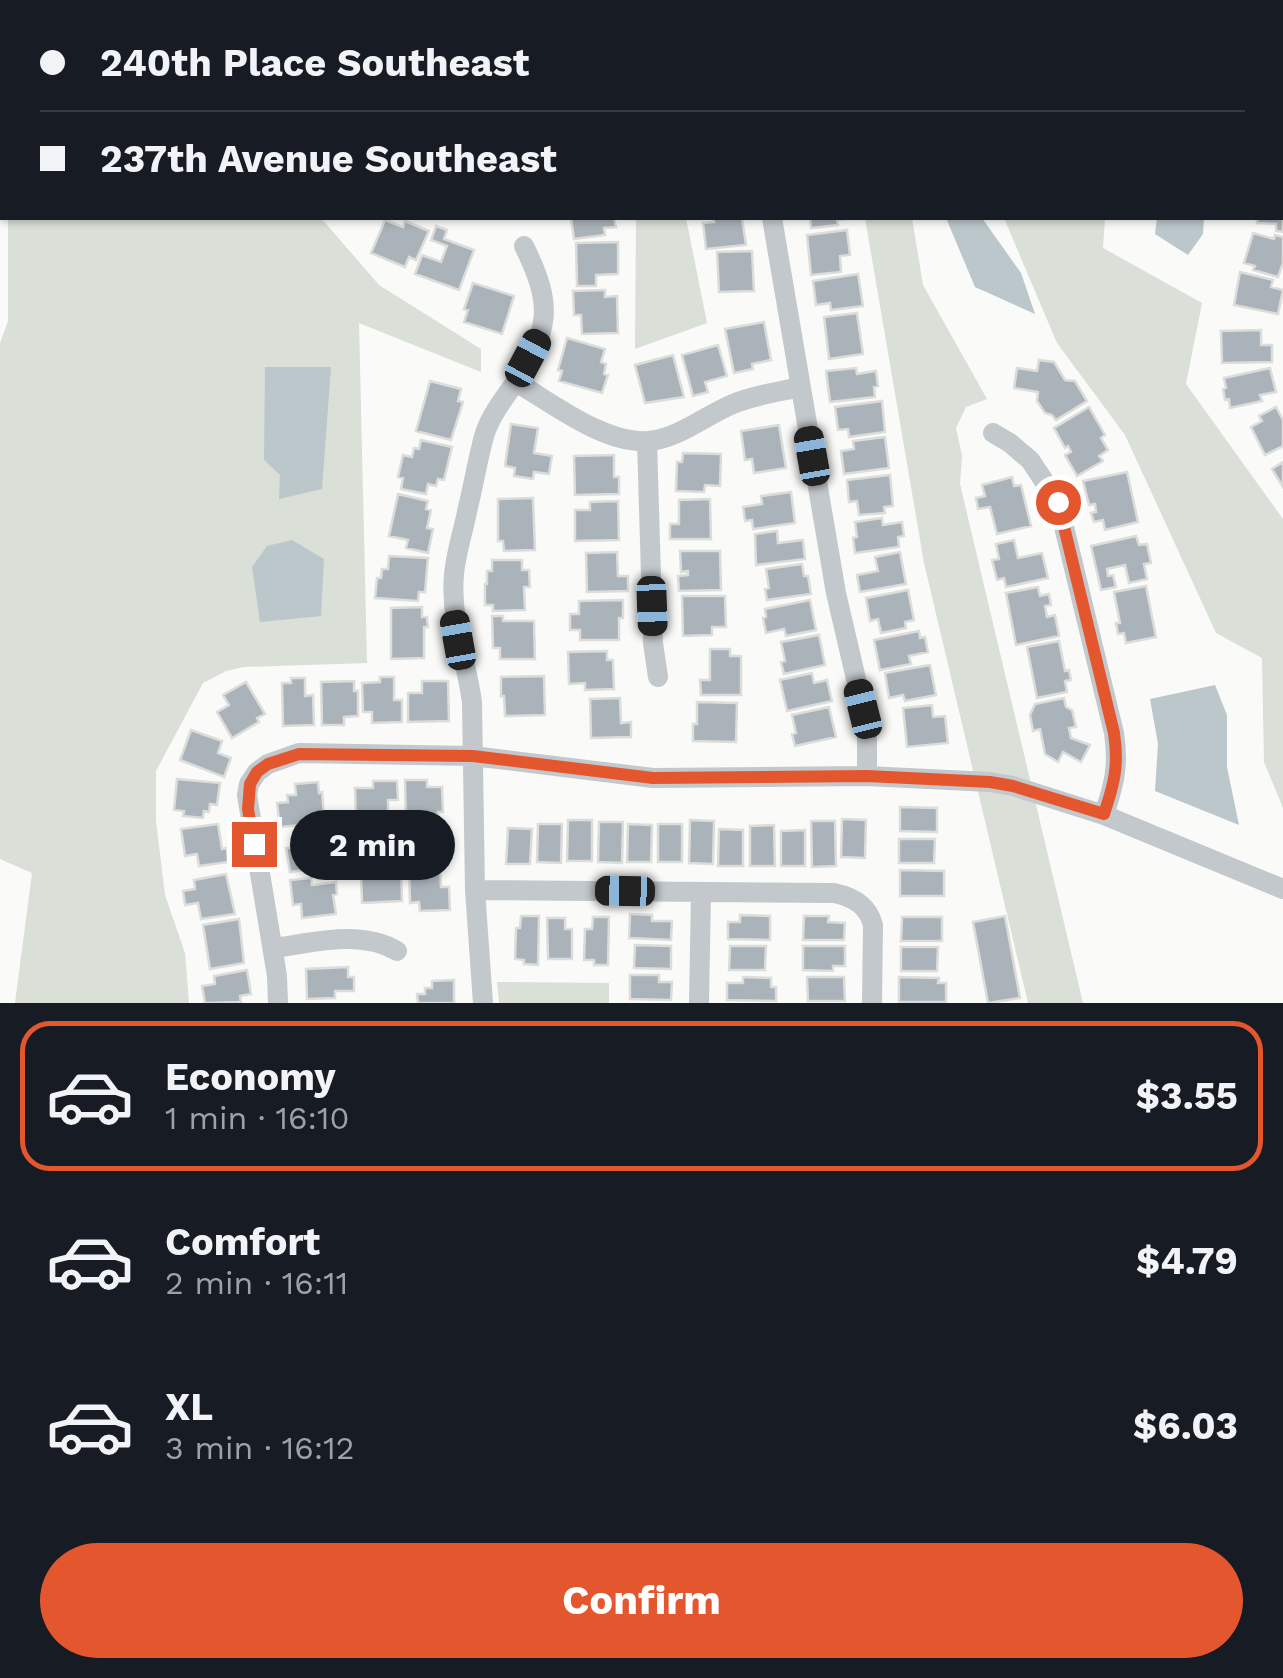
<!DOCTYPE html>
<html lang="en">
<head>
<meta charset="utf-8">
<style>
  :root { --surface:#171b24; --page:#242831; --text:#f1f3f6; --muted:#9ea1a6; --line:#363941; --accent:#e4572e }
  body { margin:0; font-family:"Work Sans",sans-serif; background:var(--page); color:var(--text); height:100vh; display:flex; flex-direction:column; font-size:38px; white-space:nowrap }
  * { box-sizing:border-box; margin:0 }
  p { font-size:32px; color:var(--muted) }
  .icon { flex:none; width:55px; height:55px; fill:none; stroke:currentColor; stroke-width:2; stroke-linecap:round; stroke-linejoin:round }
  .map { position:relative; height:1003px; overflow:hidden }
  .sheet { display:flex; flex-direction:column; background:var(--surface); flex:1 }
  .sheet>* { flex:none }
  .guide { position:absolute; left:0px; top:0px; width:1285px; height:220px; box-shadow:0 2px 8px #0004; display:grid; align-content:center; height:220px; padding:0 40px; background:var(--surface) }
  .end { position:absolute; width:45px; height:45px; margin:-22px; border:12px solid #e4572e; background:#fff; box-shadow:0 0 0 5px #fff }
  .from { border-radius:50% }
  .bubble { position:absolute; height:70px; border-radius:35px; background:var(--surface); box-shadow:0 2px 8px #0004; font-size:32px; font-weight:700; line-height:70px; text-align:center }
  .car { position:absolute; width:30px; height:60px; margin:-30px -15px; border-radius:12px; box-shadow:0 0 8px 2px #0007; background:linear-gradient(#222 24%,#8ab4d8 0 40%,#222 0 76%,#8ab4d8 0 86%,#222 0) }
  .guide b { display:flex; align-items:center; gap:35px; height:95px; font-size:38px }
  .guide b+b { border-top:2px solid var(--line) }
  .guide i { width:25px; height:25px; background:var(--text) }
  ul { padding:18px 0 0; list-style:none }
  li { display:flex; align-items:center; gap:30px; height:150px; margin:0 20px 15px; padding:0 20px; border:5px solid transparent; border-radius:30px }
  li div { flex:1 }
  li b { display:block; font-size:38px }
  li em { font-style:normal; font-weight:700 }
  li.on { border-color:var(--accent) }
  li>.icon { width:90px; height:90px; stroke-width:1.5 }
  .primary-button { display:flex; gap:20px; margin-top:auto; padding:20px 40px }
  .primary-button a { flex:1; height:115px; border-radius:60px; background:var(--accent); color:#fff; font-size:40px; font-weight:700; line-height:115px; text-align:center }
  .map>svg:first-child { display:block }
  .green { fill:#dadfd7 }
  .water { fill:#bbc7cb }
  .building { fill:#aab3b9; stroke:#dcdcda; stroke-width:2.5 }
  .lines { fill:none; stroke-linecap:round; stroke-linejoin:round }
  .minor { stroke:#c3c8cc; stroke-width:20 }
  .route { stroke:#e4572e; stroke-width:12 }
</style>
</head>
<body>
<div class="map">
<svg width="1283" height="1003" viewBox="0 0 1283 1003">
  <rect width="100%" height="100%" fill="#fafaf8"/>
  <path class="green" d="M 7,0 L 429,0 L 431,2 L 7,2 Z
    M 828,0 L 1012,0 L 1012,2 L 828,2 Z
    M 8,218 L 321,218 L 379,285 L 481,349 L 481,372 L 359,323 L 367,663 L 244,667 L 226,671 L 203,683 L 156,771 L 156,821 L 165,895 L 185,953 L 189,1003 L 15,1003 L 32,873 L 0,859 L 0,343 L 8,321 Z
    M 636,218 L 686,218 L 707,323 L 635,349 Z
    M 865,218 L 912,218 L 923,285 L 987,399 L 966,407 L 956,428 L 962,456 L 960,484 L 1083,1003 L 1028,1003 L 924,563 Z
    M 1004,218 L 1105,218 L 1103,248 L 1202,303 L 1186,384 L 1283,519 L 1283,808 L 1264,762 L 1262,658 L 1216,633 L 1125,435 L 1057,343 Z
    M 497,982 L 609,983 L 609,1003 L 499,1003 Z"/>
  <path class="water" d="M 946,218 L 982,218 L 1021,273 L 1035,314 L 975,287 Z
    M 1157,218 L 1204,218 L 1203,234 L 1188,255 L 1155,234 Z
    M 265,367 L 331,367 L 322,489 L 279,499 L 280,475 L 264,460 Z
    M 292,540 L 324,559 L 321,616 L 260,622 L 252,567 L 267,546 Z
    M 1215,685 L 1227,715 L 1227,767 L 1239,825 L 1155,791 L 1158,744 L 1150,699 Z"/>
  <path class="building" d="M 1054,0 L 1097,0 L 1097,2 L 1054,2 Z
    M 1283,201 L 1283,232 L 1276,231 L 1276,224 L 1257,223 L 1257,218 L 1282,218 Z
    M 571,218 L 614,218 L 616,227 L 604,228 L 605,235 L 574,239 Z
    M 713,218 L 742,218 L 746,245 L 706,249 L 703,223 L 714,222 Z
    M 810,218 L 845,218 L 845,219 L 837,220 L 838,225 L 811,228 Z
    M 385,220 L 403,227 L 405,221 L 429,231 L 416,260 L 409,257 L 405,267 L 371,253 Z
    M 436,226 L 447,230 L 444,239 L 474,250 L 459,290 L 415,274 L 422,255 L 441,262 L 447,246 L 431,240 Z
    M 847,230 L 850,255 L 840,256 L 841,272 L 811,275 L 807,235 Z
    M 1253,233 L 1274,239 L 1275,235 L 1283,237 L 1283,263 L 1278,277 L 1253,270 L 1255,266 L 1244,263 Z
    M 618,242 L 618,274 L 596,275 L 596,286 L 577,286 L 576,243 Z
    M 752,251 L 754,291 L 719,292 L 717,252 Z
    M 1240,272 L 1273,280 L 1271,287 L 1283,290 L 1278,314 L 1234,305 Z
    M 858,274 L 863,306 L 831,310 L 830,303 L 816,305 L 813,281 Z
    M 473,283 L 514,296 L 502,334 L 464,322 L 468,310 L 464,309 Z
    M 605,290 L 605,297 L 617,296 L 618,333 L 582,334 L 581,315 L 574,315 L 573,291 Z
    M 857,313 L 863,354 L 829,359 L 824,317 Z
    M 764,322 L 771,360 L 752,364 L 753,369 L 734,373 L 725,329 Z
    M 1261,330 L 1261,345 L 1272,345 L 1272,362 L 1222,363 L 1221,331 Z
    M 567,338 L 605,349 L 601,362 L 606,364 L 604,374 L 608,375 L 602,393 L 559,381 L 562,371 L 558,370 Z
    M 718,345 L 727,376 L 705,382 L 708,392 L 693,396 L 682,355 Z
    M 673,355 L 684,397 L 645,403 L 635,365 Z
    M 1039,360 L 1054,362 L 1065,380 L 1075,381 L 1087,401 L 1056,420 L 1052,415 L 1045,413 L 1037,401 L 1038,392 L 1014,388 L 1017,368 L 1037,371 Z
    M 856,368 L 857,374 L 876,371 L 878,386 L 874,387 L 875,397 L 830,402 L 826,371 Z
    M 1270,368 L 1276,392 L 1260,395 L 1262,401 L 1230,408 L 1229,399 L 1225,400 L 1223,389 L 1226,388 L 1224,378 Z
    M 430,381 L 461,389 L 458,401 L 463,402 L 451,440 L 416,431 Z
    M 882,401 L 885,432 L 849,437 L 848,429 L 838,430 L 835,407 Z
    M 1089,407 L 1105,435 L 1101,438 L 1108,450 L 1099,456 L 1103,461 L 1077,476 L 1065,455 L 1071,452 L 1068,446 L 1065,448 L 1054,428 Z
    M 1276,407 L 1283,420 L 1283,446 L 1265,455 L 1251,427 L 1262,421 L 1259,416 Z
    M 511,424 L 538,428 L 534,453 L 552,456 L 549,474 L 534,472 L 533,479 L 514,476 L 515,468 L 505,466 Z
    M 779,425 L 786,468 L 754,473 L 752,459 L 745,460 L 741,431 Z
    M 885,437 L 889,468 L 844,474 L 841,451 L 854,449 L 853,441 Z
    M 421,440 L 452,447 L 444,480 L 438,479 L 436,486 L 428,484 L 426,494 L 401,489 L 403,478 L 398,477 L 403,455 L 412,457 L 414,448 L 419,449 Z
    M 683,453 L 721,454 L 720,486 L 705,485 L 704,492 L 676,491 L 677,462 L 682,462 Z
    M 614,455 L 614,477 L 619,477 L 619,494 L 575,495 L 574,456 Z
    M 1283,462 L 1283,487 L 1272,469 Z
    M 1127,472 L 1138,522 L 1105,530 L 1103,520 L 1094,522 L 1091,513 L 1096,512 L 1095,504 L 1089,505 L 1083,481 Z
    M 890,475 L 893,506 L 884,507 L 885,513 L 859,515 L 857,501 L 849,502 L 847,480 Z
    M 1012,477 L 1014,486 L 1021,485 L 1031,526 L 997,534 L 990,507 L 978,509 L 976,498 L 985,496 L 982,485 Z
    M 791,492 L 795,523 L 753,529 L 752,520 L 745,521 L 743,507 L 762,504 L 761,496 Z
    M 398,494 L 428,501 L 426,509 L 431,510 L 427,528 L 433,529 L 428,553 L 406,548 L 408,540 L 389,536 Z
    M 533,498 L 535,550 L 504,551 L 503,541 L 498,541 L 498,499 Z
    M 710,499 L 711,539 L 670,539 L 670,524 L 679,524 L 679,500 Z
    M 618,501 L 619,540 L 575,541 L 575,510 L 590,510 L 590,502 Z
    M 882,518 L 883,525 L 902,522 L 904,536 L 898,537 L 899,547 L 855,553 L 853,538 L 857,537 L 855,522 Z
    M 777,531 L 778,543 L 803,540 L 805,559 L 756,565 L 755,534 Z
    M 1136,536 L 1139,545 L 1147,544 L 1151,563 L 1144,564 L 1147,579 L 1129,583 L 1125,565 L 1107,569 L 1108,576 L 1113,575 L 1116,587 L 1101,590 L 1091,546 Z
    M 1014,540 L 1018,558 L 1042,553 L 1048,578 L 1006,587 L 1004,578 L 997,580 L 992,560 L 999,559 L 996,544 Z
    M 680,551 L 720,551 L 721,590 L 679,591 L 678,576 L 688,575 L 688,571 L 681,572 Z
    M 617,552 L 618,576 L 628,576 L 628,591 L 587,592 L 586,553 Z
    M 900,552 L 906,584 L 860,592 L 857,575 L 878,571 L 875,557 Z
    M 389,556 L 428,558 L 425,592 L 419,592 L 418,601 L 375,598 L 377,578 L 381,578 L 382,569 L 388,569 Z
    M 492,560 L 522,560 L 522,570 L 529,570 L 530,587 L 524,587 L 525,610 L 493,611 L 493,605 L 485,605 L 485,584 L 487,584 L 487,571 L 492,571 Z
    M 802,564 L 804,576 L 808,576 L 811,594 L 767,600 L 765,589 L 769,588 L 766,569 Z
    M 1146,586 L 1156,637 L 1126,643 L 1124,633 L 1118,634 L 1116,623 L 1120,623 L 1114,592 Z
    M 1038,587 L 1040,596 L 1049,594 L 1051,605 L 1045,606 L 1047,617 L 1055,615 L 1059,636 L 1016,645 L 1006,593 Z
    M 908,590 L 914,620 L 905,622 L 906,628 L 881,633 L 878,619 L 870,621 L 866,598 Z
    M 682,596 L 725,596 L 726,627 L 712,627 L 712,635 L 683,636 Z
    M 623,600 L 623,618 L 619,618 L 619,640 L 580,640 L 580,630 L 570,630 L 570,614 L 579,614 L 579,601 Z
    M 810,600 L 816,630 L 786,636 L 784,629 L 766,633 L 763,618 L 766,617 L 765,609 Z
    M 422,607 L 422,617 L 427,617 L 428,627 L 424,627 L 424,658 L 391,659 L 391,608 Z
    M 492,616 L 503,616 L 503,621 L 534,621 L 535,659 L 500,659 L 500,648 L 493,648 Z
    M 919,631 L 920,638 L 925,637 L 928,652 L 909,656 L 911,664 L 880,670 L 874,640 Z
    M 819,635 L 825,665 L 784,674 L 781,662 L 785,661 L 781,642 Z
    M 1059,641 L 1065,671 L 1069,670 L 1071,680 L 1065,681 L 1067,692 L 1037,698 L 1027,647 Z
    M 710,649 L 730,649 L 730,656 L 741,656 L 741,695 L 701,695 L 700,680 L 710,680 Z
    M 607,651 L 607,660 L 613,660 L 614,689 L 585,690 L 585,683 L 569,684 L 568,652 Z
    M 930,665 L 936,695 L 905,701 L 903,695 L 889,698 L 885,673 Z
    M 812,673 L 814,683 L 827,680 L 832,701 L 787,711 L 780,680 Z
    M 544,676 L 545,715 L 505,716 L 504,696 L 501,696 L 501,677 Z
    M 380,677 L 394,677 L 394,700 L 402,700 L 402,722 L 372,723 L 372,712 L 363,712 L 362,683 L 380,682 Z
    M 291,678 L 305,678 L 305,696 L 313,695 L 314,725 L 283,726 L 282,683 L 291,683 Z
    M 354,681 L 354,691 L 358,691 L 358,716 L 344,717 L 344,725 L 322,725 L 321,682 Z
    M 422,681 L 448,681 L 449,721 L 408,722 L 408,693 L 422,693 Z
    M 246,682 L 265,714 L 257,718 L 259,722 L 232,738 L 217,712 L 229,705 L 223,695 Z
    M 620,698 L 621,723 L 631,722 L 631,737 L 591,738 L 590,699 Z
    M 1064,698 L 1066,707 L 1072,710 L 1076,727 L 1069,728 L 1071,738 L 1090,745 L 1081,762 L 1063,752 L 1058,762 L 1045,754 L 1040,729 L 1033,731 L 1030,715 L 1035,704 Z
    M 697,702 L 737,703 L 736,742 L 693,741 L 693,724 L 697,724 Z
    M 932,705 L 933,717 L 945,716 L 948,743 L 907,747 L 903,708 Z
    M 829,707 L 836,737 L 795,746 L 792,734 L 796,733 L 792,715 Z
    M 191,730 L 222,741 L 218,753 L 231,758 L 224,777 L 180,760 Z
    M 177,779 L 220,783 L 217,805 L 210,804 L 209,812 L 204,811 L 203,818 L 183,816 L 184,811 L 174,810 Z
    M 405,780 L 427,780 L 427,787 L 442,787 L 443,812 L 438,812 L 438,822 L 406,824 Z
    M 373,781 L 397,781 L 398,800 L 388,800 L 388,823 L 356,824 L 355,788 L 373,788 Z
    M 318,782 L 319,793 L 322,792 L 324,816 L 312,817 L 312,824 L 280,827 L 277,803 L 288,802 L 287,795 L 296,795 L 295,784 Z
    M 900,807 L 937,808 L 937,832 L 900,831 Z
    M 842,819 L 866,820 L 865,858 L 841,857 Z
    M 568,820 L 592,820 L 592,861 L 567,861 Z
    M 690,820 L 714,821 L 713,864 L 689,863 Z
    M 811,821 L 835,821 L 836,866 L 812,867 Z
    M 599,822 L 623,822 L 622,863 L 598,862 Z
    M 218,824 L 222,849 L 227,848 L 228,862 L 199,866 L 197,854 L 185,856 L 181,829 Z
    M 538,824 L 562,824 L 561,863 L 537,862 Z
    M 628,824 L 652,825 L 651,862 L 627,862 Z
    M 658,824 L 682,824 L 682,862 L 658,862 Z
    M 774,825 L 775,866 L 750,866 L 750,826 Z
    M 508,828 L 532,829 L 530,864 L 506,864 Z
    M 719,829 L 743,830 L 743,866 L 718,866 Z
    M 805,830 L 805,866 L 781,866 L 781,831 Z
    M 329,834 L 332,866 L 290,872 L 286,848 L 297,847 L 296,839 Z
    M 899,839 L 935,839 L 934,863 L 899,863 Z
    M 401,860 L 402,901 L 362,903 L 361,874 L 373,873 L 373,861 Z
    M 440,865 L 441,887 L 449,887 L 450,910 L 420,911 L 419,902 L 410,903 L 409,871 L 426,871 L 426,866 Z
    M 900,870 L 944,871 L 944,896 L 900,896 Z
    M 226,874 L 235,914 L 201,919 L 198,903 L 185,905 L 183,891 L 195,889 L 194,880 Z
    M 311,878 L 312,885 L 336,882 L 337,894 L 333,895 L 336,914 L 302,918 L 301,904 L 293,905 L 290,880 Z
    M 630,914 L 652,915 L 652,921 L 672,921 L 671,940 L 629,938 Z
    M 740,915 L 770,916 L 770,940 L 728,939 L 728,922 L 740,922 Z
    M 521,916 L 539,916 L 538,965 L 524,964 L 524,960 L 515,959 L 516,928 L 520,928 Z
    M 804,916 L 829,916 L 828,922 L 845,923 L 844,940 L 803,940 Z
    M 1005,916 L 1020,998 L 988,1003 L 973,922 Z
    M 593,917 L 609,917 L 608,965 L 594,965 L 594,960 L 584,960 L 585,929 L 592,929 Z
    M 902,917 L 942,917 L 942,941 L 901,941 Z
    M 547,918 L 565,918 L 565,929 L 572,929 L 572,959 L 548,959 Z
    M 239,919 L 244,963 L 210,969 L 203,925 Z
    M 635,945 L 671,946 L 671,969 L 634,968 Z
    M 730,946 L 766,946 L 765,970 L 729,970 Z
    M 803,946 L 845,946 L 845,966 L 833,966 L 833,971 L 803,970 Z
    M 901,947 L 938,947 L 937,971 L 901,971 Z
    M 348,967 L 348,977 L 354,977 L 354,991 L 335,991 L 335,998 L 307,999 L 306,969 Z
    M 247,970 L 251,994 L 240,996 L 241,1002 L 205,1003 L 202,986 L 215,984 L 214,976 Z
    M 630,975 L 659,975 L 659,982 L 672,982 L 671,1000 L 630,999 Z
    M 743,977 L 771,978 L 771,987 L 776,987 L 776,1001 L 727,1000 L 727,983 L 743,983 Z
    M 807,977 L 844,977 L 845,1001 L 808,1001 Z
    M 899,977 L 939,978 L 938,983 L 946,983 L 946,1002 L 899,1002 Z
    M 454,980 L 454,1003 L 418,1003 L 417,994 L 425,994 L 425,988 L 432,988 L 432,981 Z"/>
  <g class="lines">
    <path class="minor" d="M 586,0 L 589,2
      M 1162,2 L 1166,0
      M 772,218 L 836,593 L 863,709 L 867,739 L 867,776
      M 516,382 C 552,403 604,444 648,441 C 678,439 706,415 733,404 C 754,395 778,392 800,387
      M 993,433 L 1010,443 L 1030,460 L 1058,502 L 1114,733 C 1119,766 1114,784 1104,815
      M 647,441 L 653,643 L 658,677
      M 475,890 L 834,893 C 853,897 868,905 873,925 L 872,1003
      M 273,948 C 313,943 360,929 397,951
      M 278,1003 L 277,976 L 247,795 L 249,784 L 257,772 L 268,764 L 299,753 L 473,756 L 653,778 L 867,776 L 990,782 L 1013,786 L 1104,815 L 1283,889
      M 483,1003 L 475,890 L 472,702 C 466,659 450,619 454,574 C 456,552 464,529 468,507 C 474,483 478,457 485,433 C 491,416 502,401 512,387 C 550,330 554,307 524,246
      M 699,1003 L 701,893"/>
  </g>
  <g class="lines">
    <path class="route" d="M 254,844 L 248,809 L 250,784 L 257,772 L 268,764 L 299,754 L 473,756 L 653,778 L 867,776 L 990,782 L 1013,786 L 1104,814 C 1114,784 1119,766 1114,733 L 1058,502"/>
  </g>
</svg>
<i class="end from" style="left:1058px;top:502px"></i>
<i class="end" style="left:254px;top:844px"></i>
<div class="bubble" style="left:290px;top:810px;width:165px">2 min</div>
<i class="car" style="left:528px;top:358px;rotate:28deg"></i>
<i class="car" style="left:812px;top:456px;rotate:350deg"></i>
<i class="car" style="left:652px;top:606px;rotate:178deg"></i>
<i class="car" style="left:458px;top:640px;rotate:350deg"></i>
<i class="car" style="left:863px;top:709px;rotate:346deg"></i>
<i class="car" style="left:625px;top:891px;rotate:271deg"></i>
<div class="guide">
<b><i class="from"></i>240th Place Southeast</b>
<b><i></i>237th Avenue Southeast</b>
</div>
</div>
<section class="sheet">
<ul>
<li class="on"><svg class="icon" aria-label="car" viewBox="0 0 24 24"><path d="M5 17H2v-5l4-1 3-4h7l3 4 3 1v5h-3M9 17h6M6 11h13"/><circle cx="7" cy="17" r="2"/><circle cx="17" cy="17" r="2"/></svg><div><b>Economy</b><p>1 min · 16:10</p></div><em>$3.55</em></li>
<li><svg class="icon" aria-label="car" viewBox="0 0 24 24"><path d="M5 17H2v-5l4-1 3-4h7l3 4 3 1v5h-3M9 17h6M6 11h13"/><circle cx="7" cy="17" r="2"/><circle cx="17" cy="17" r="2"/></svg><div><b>Comfort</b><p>2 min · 16:11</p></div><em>$4.79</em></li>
<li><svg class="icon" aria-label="car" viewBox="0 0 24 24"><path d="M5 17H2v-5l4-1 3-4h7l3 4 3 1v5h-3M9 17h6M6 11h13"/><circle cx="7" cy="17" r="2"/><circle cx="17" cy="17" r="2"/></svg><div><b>XL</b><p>3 min · 16:12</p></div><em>$6.03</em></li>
</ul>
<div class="primary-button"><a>Confirm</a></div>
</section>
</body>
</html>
